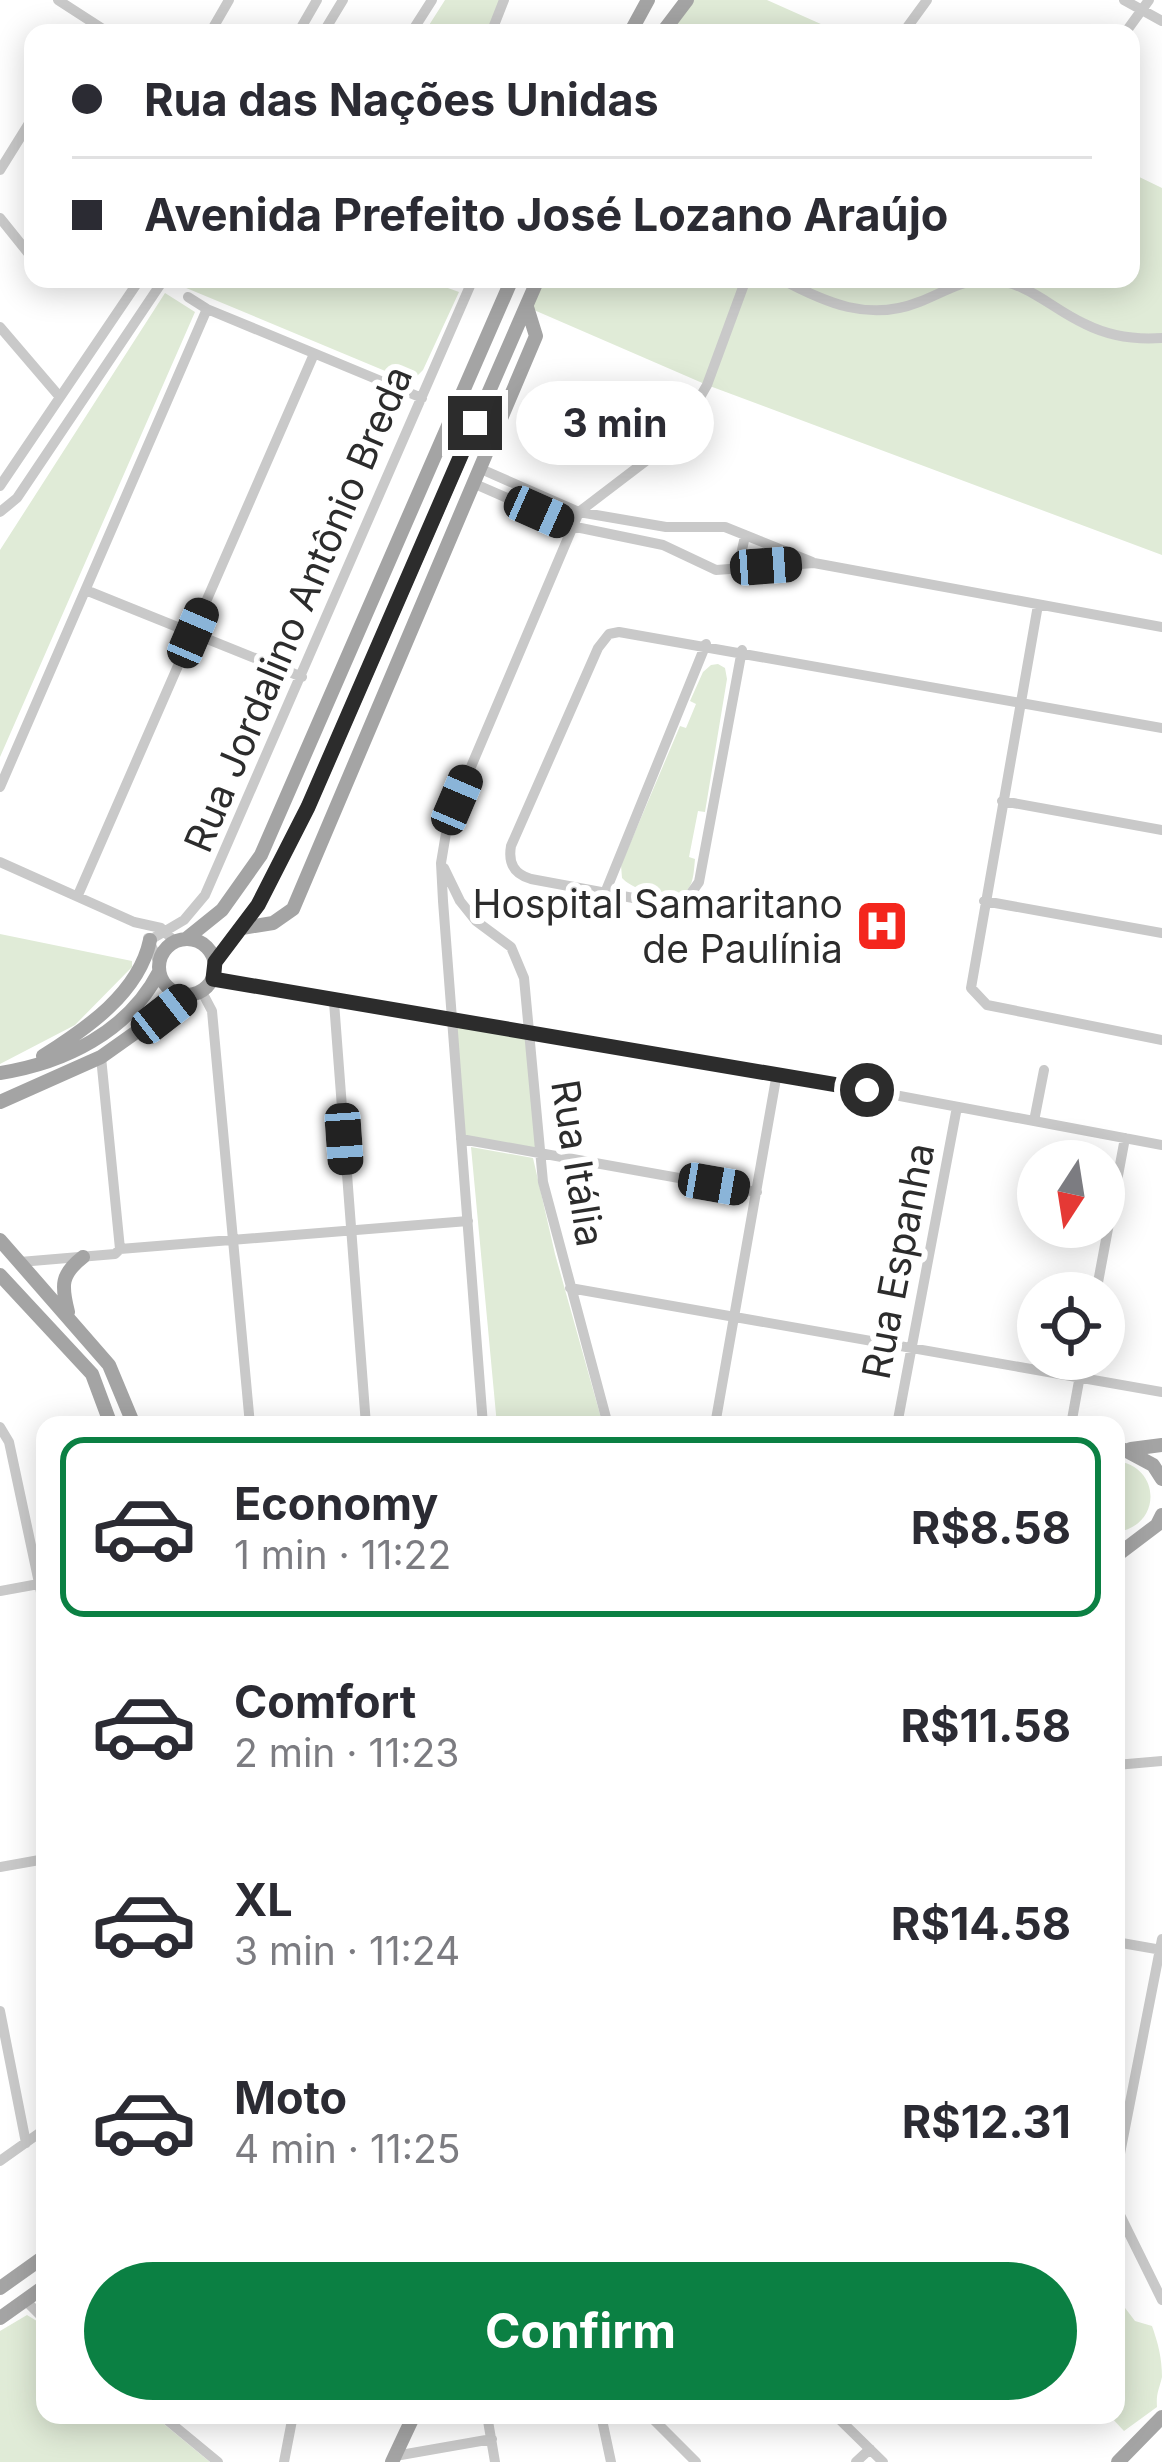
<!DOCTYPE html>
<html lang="en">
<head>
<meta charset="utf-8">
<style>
  :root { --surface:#fff; --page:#f2f2f3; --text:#2b2b33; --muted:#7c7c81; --line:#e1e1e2; --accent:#0b8043 }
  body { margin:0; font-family:Inter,sans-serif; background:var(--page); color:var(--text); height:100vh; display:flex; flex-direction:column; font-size:45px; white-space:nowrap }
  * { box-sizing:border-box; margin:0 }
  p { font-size:39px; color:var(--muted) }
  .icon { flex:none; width:66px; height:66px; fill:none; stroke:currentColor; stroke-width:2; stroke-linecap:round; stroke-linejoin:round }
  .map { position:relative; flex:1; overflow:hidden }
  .side { position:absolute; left:36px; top:1416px; width:1089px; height:1008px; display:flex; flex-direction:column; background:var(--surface); border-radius:24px; box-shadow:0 6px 30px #0003 }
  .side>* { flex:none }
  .banner { position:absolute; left:24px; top:24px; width:1116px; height:264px; border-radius:24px; box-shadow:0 6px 30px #0003; display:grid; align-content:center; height:264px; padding:0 48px; background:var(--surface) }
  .needle { width:78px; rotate:192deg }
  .tools { position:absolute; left:1017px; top:1140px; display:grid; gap:24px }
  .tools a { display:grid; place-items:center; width:108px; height:108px; border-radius:50%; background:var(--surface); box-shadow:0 6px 30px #0003; font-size:60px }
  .end { position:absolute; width:54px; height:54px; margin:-27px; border:15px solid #2c2c2c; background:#fff; box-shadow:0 0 0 6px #fff }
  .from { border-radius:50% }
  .bubble { position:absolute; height:84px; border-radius:42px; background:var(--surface); box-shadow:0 6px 30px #0003; font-size:39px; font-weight:700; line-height:84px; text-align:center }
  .car { position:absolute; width:36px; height:72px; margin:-36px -18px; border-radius:15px; box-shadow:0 0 9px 3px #0007; background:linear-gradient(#222 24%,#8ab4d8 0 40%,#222 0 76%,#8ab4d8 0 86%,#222 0) }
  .banner b { display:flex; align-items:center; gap:42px; height:114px; font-size:45px }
  .banner b+b { border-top:3px solid var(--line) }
  .banner i { width:30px; height:30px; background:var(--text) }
  ul { padding:21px 0 0; list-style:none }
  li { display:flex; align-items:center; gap:36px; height:180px; margin:0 24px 18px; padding:0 24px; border:6px solid transparent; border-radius:24px }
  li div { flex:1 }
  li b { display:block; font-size:45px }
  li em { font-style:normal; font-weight:700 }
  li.active { border-color:var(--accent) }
  li>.icon { width:108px; height:108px; stroke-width:1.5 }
  .action { display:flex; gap:24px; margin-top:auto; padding:24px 48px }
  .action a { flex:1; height:138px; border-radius:72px; background:var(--accent); color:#fff; font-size:48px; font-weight:700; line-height:138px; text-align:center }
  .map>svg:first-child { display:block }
  .green { fill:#e0ebd7 }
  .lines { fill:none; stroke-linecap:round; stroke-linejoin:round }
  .minor { stroke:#c9c9c9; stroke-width:10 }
  .major { stroke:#a4a4a4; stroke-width:14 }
  .route { stroke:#2c2c2c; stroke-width:15 }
  .labels { text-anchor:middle; stroke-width:12; stroke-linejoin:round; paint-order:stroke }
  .street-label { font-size:39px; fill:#2c2c2c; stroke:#fff }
  .poi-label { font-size:39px; fill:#2c2c2c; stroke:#fff; text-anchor:end }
</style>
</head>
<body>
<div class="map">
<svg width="1162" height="2462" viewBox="0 0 1162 2462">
  <rect width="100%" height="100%" fill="#fff"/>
  <path class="green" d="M 445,0 L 500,0 L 486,33 L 424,33 Z
    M 687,0 L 767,0 L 841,33 L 662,33 Z
    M 1131,173 L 1162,188 L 1162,555 L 707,385 L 527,307 L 538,279 L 1131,279 Z
    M 183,279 L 423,279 L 459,292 L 423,370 L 417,376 L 402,378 L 179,285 Z
    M 165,293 L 195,312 L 0,757 L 0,550 Z
    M 718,664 L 725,668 L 727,679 L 705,812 L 698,811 L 689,857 L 695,859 C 694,868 694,882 688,889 C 674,905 633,890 622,878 L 621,865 L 680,726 L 686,728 L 696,704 L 690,701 L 703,672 L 711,665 Z
    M 0,934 L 132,961 L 132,967 L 75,1025 L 0,1064 Z
    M 453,1021 L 525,1033 L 537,1150 L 465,1136 Z
    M 471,1147 L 533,1158 L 555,1254 L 603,1425 L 497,1425 Z
    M 1116,1461 C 1162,1466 1162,1527 1116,1532 Z
    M 1116,2296 L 1135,2321 L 1152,2326 C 1158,2343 1162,2358 1162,2377 C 1159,2390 1156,2393 1157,2407 L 1124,2431 L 1109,2415 L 1116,2415 L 1116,2393 L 1122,2381 L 1116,2372 Z
    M 27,2315 L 45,2326 L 45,2415 L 153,2415 L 210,2462 L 0,2462 L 0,2331 Z"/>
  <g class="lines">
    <path class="minor" d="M 58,0 L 109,33
      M 1124,0 L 1162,21
      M 210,33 L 229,0
      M 298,33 L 317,0
      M 323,33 L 343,0
      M 411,33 L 432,0
      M 491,33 L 504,0
      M 903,33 L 927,0
      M 1125,33 L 1149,0
      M 0,170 L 33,117
      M 0,218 L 33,259
      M 781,279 C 826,303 869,322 919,302 C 940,294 958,282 982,279
      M 988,279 C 1029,282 1050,308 1085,324 C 1109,336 1135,340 1162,338
      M 188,297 L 207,309 L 422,398
      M 0,327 L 59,396
      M 481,469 L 579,512 L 666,527 L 725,527 L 812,562
      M 475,484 L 571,526 L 663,545 L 716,570 L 814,563 L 1162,627
      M 0,486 L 140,279
      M 0,512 L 17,498 L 164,279
      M 738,569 L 745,536
      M 88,591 L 302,677
      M 1038,605 L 971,988 L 987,1005 L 1162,1040
      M 742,650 L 699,882 L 687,899 L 671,905 L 531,879 C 514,874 508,863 511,846 L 598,648 L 609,634 L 619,632 L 1162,728
      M 0,787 L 207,309
      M 1002,801 L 1162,830
      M 0,862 L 134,922 L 161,928 L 175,942
      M 444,868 L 460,901 L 476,921 L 511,947 L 524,978 L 543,1182 L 608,1425
      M 605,893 L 706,644
      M 78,895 L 314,354
      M 984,901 L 1162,933
      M 148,938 L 159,963
      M 150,940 L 184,920 L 205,895 L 473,279
      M 213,979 L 777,1073 L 1162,1145
      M 202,992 L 212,1011 L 250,1425
      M 334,1002 L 366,1425
      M 101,1057 L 120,1249
      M 1034,1121 L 1044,1070
      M 461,1139 L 757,1192
      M 20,1262 L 115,1254 L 120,1249 L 468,1221
      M 570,1288 L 1162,1392
      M 1096,1293 L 1125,1138
      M 483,1425 L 443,901 L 441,863 L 448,821 L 579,512 L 655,454 L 684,425 L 707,385 L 746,279
      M 715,1425 L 777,1073
      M 897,1425 L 957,1107
      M 1071,1425 L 1083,1359
      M 0,1427 L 9,1442 L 45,1611
      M 0,1591 L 44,1583
      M 1116,1765 L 1162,1761
      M 0,1867 L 45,1859
      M 1116,1942 L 1162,1950
      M 0,2011 L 26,2143
      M 0,2161 L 45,2129
      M 1116,2174 L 1162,1939
      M 1116,2207 L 1162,2300
      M 25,2300 L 45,2320
      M 161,2415 L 218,2462
      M 487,2415 L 495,2462
      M 601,2415 L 611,2462
      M 649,2415 L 696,2462
      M 835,2415 L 883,2462
      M 395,2456 L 492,2439
      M 284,2462 L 293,2415
      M 856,2462 L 870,2449"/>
    <path class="major" d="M 630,33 L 648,0
      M 662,33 L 687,0
      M 242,928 L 273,923 L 293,909 L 536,336 L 527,307
      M159 967a28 28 0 1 1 56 0a28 28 0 1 1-56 0Z
      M 186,939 L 222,910 L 261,855 L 512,279
      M 215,962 L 258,905 L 308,807 L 538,279
      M 43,1056 C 86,1029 139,993 150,940
      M 0,1073 C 64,1063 128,1032 159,972
      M 0,1102 L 101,1057 L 187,996
      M 0,1240 L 109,1365 L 134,1425
      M 0,1275 L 92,1374 L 111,1425
      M 68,1312 C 61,1285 61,1274 83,1257
      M 1131,1449 L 1162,1445
      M 1125,1450 L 1153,1465 L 1162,1479
      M 1116,1556 L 1157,1525 L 1162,1515
      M 0,2288 L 45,2256
      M 0,2318 L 45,2286
      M 392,2462 L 414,2415
      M 1118,2462 L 1162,2417"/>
  </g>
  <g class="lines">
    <path class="route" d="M 475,423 L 308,807 L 258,905 L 215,962 L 213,979 L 867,1090"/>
  </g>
  <defs>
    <g id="hospital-square" transform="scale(2.7)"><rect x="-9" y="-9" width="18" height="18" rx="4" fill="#f4261d" stroke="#fff"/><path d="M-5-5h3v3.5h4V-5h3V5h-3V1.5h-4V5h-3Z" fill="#fff"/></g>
  </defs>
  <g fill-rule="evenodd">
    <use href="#hospital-square" x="882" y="926"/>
  </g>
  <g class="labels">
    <g class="street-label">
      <text transform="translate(298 609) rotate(-67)" y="14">Rua Jordalino Antônio Breda</text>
      <text transform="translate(578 1163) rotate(81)" y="14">Rua Itália</text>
      <text transform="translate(898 1261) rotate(-79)" y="14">Rua Espanha</text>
    </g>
    <g class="poi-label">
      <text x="843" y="918">Hospital Samaritano<tspan x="843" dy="45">de Paulínia</tspan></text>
    </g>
  </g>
</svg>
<div class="tools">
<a><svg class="needle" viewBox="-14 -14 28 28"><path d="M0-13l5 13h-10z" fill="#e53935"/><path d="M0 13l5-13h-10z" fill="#7c7c81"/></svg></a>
<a><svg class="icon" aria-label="locate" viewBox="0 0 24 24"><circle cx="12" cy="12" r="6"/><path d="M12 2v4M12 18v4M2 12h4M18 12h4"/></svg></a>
</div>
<i class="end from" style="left:867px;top:1090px"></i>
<i class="end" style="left:475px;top:423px"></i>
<div class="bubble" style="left:516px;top:381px;width:198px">3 min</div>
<i class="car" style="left:539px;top:512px;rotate:114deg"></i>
<i class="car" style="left:766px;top:566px;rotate:86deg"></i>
<i class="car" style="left:193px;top:633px;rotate:23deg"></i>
<i class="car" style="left:457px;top:800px;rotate:23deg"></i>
<i class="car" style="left:164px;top:1014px;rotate:52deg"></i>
<i class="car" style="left:344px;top:1139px;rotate:176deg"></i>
<i class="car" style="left:714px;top:1184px;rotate:100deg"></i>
<div class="banner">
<b><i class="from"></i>Rua das Nações Unidas</b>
<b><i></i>Avenida Prefeito José Lozano Araújo</b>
</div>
<section class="side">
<ul>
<li class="active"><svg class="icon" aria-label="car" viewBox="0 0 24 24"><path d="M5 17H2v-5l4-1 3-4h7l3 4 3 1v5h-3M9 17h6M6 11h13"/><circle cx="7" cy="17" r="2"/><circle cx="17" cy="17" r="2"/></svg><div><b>Economy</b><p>1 min · 11:22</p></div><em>R$8.58</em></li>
<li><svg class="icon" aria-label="car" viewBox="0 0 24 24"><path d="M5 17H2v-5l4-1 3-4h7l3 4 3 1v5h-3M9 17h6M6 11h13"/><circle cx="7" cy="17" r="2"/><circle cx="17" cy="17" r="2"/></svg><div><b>Comfort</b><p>2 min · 11:23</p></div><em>R$11.58</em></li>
<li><svg class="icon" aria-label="car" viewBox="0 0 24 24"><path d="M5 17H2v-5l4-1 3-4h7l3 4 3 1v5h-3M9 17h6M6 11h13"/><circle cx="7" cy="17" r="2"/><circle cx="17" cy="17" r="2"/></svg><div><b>XL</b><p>3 min · 11:24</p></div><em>R$14.58</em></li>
<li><svg class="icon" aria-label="car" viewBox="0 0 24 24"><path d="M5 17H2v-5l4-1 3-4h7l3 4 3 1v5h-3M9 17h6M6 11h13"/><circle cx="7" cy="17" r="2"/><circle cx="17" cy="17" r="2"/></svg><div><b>Moto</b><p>4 min · 11:25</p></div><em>R$12.31</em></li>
</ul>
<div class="action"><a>Confirm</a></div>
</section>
</div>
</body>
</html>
